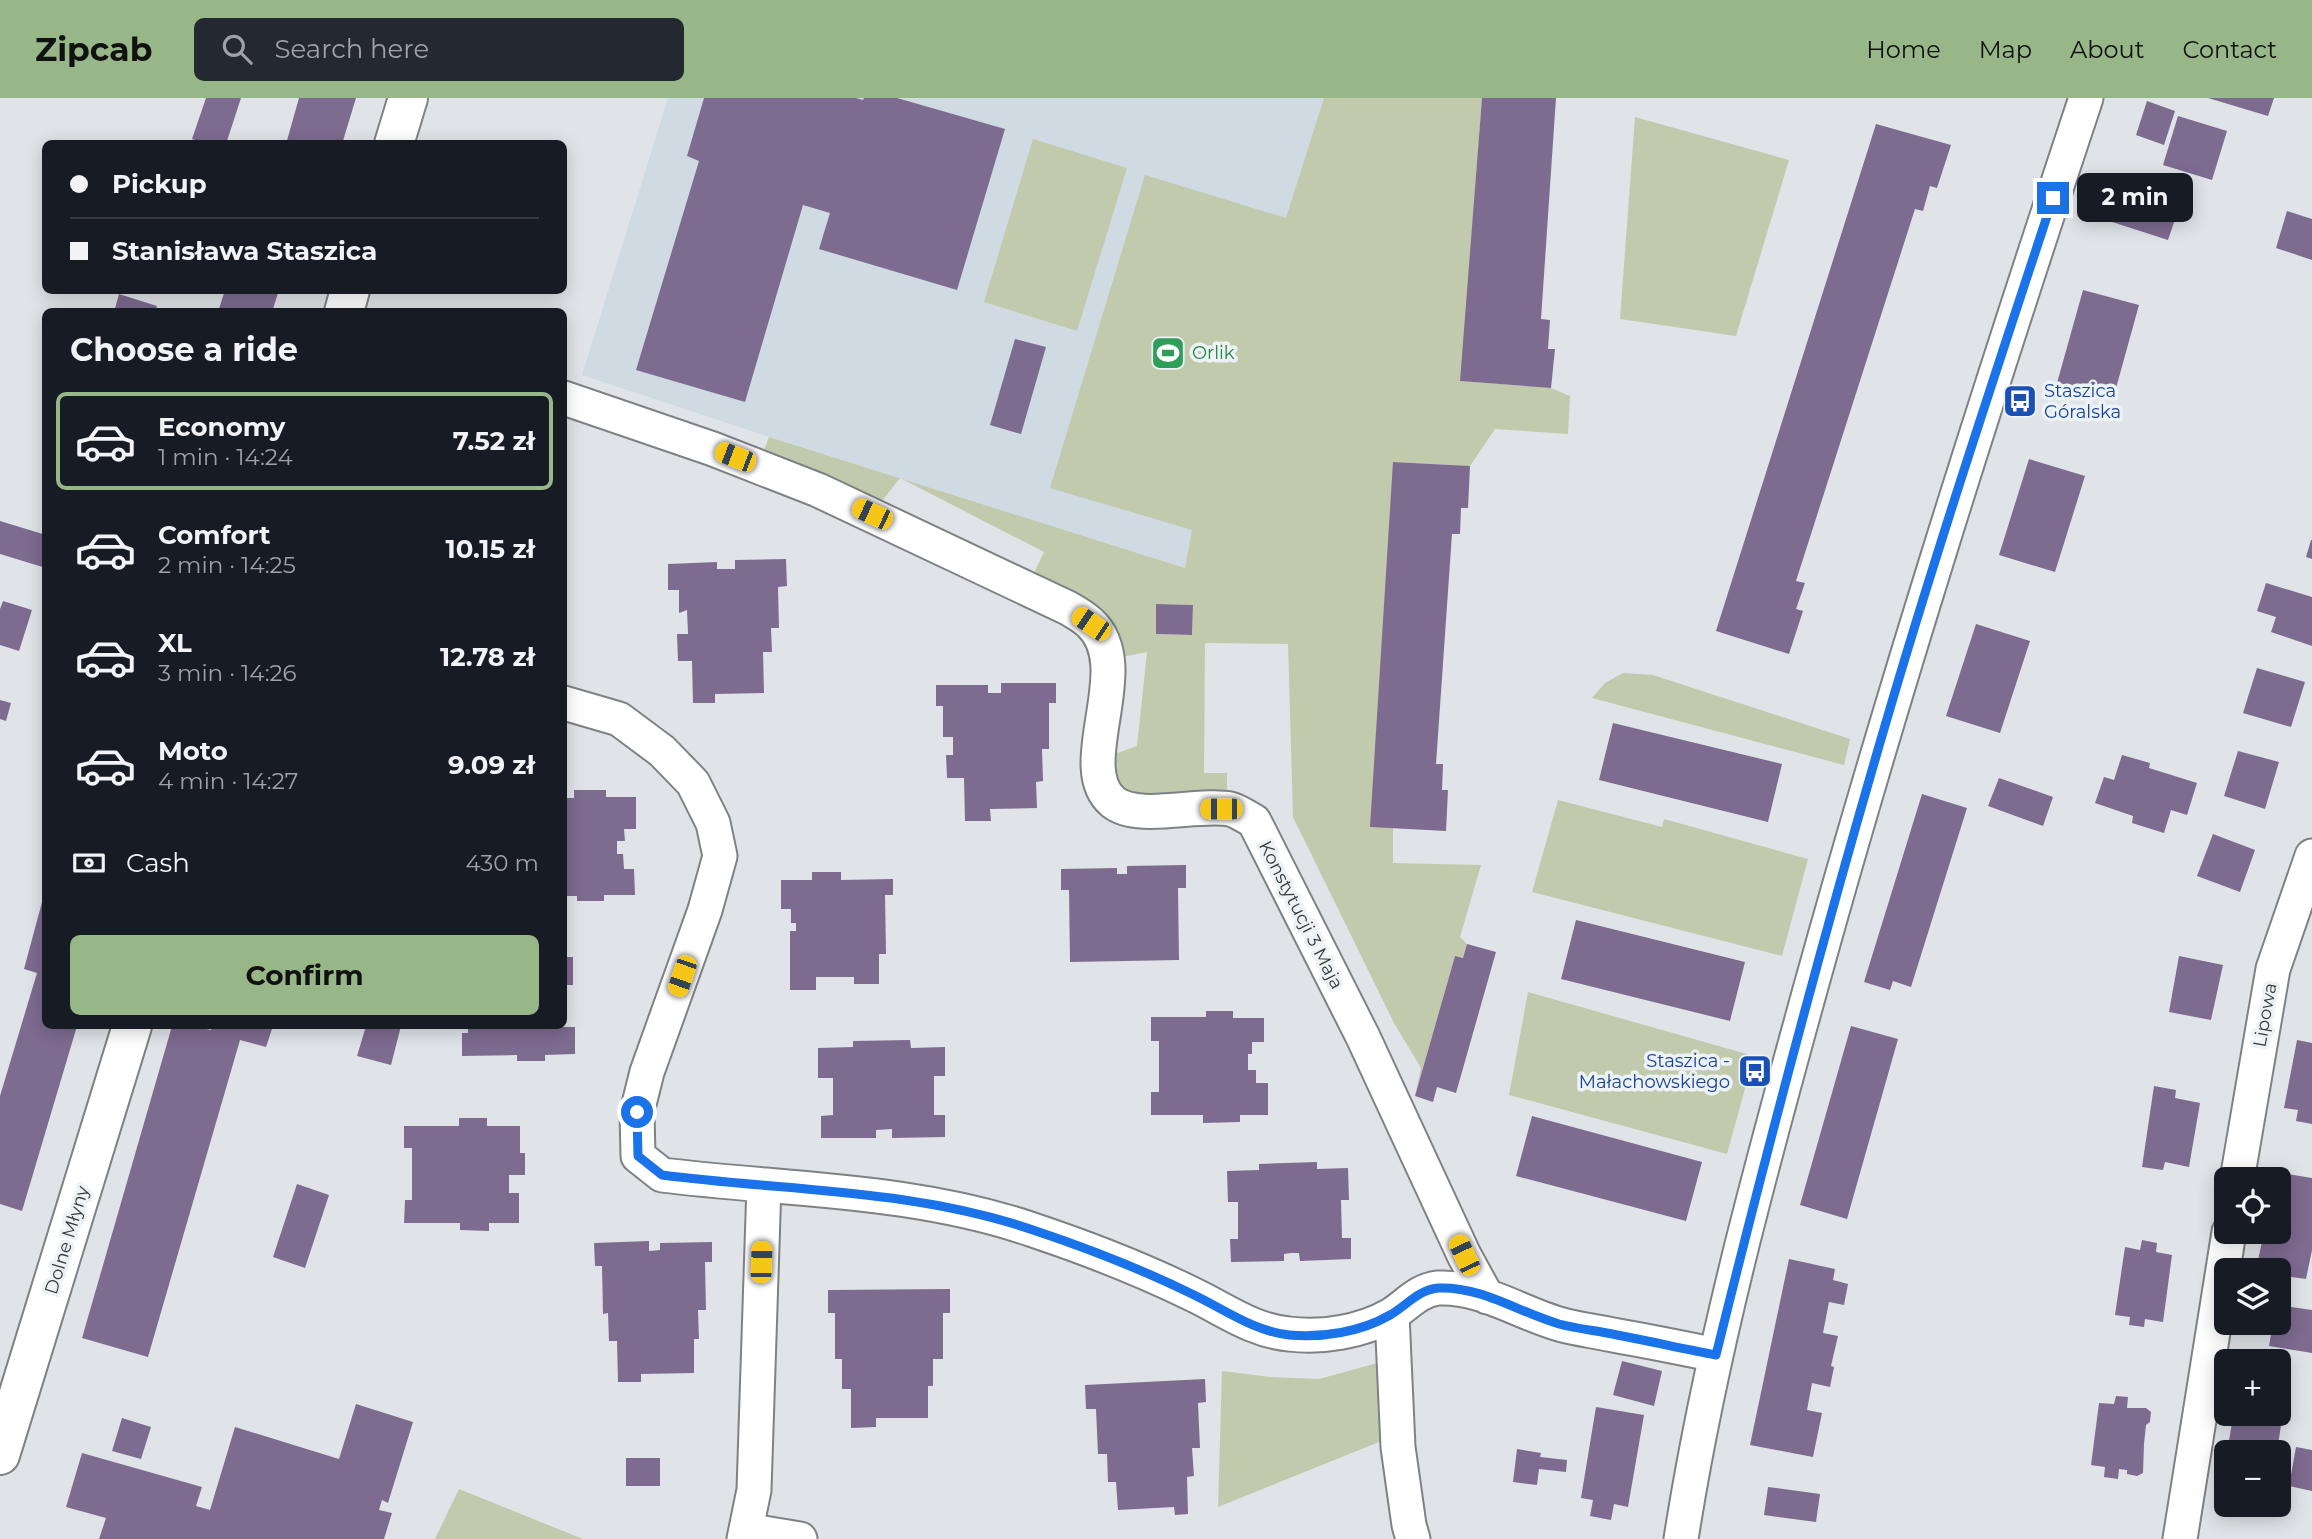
<!DOCTYPE html>
<html lang="en">
<head>
<meta charset="utf-8">
<style>
  :root { --surface:#171b24; --page:#242831; --text:#f1f3f6; --muted:#9ea1a6; --line:#363941; --accent:#98b789 }
  body { margin:0; font-family:Montserrat,sans-serif; background:var(--page); color:var(--text); height:100vh; display:flex; flex-direction:column; font-size:26px; white-space:nowrap }
  * { box-sizing:border-box; margin:0 }
  p { font-size:23px; color:var(--muted) }
  .icon { flex:none; width:38px; height:38px; fill:none; stroke:currentColor; stroke-width:2; stroke-linecap:round; stroke-linejoin:round }
  .map { position:relative; flex:1; overflow:hidden }
  .side { position:absolute; left:42px; top:210px; width:525px; height:721px; display:flex; flex-direction:column; background:var(--surface); border-radius:10px; box-shadow:0 4px 18px #0003 }
  .side>* { flex:none }
  .banner { position:absolute; left:42px; top:42px; width:525px; height:154px; border-radius:10px; box-shadow:0 4px 18px #0003; display:grid; align-content:center; height:154px; padding:0 28px; background:var(--surface) }
  .fabs { position:absolute; left:2214px; top:1069px; display:grid; gap:14px }
  .fabs a { display:grid; place-items:center; width:77px; height:77px; border-radius:10px; background:var(--surface); box-shadow:0 4px 18px #0003; font-size:35px }
  .end { position:absolute; width:32px; height:32px; margin:-16px; border:9px solid #1a73e8; background:#fff; box-shadow:0 0 0 4px #fff }
  .from { border-radius:50% }
  .bubble { position:absolute; height:49px; border-radius:10px; background:var(--surface); box-shadow:0 4px 18px #0003; font-size:23px; font-weight:700; line-height:49px; text-align:center }
  .car { position:absolute; width:21px; height:42px; margin:-21px -10px; border-radius:9px; box-shadow:0 0 5px 2px #0007; background:linear-gradient(#f5c518 24%,#345 0 40%,#f5c518 0 76%,#345 0 86%,#f5c518 0) }
  .banner b { display:flex; align-items:center; gap:24px; height:66px; font-size:26px }
  .banner b+b { border-top:2px solid var(--line) }
  .banner i { width:18px; height:18px; background:var(--text) }
  ul { padding:0; list-style:none }
  li { display:flex; align-items:center; gap:21px; height:98px; margin:0 14px 10px; padding:0 14px; border:4px solid transparent; border-radius:10px }
  li div { flex:1 }
  li b { display:block; font-size:26px }
  li em { font-style:normal; font-weight:700 }
  li.active { border-color:var(--accent) }
  li>.icon { width:63px; height:63px; stroke-width:1.5 }
  h2 { padding:0 28px; font-size:32px; line-height:84px }
  .pay { display:flex; align-items:center; gap:18px; height:77px; padding:0 28px; font-size:26px }
  .pay p { margin-inline-start:auto }
  .button { display:flex; gap:14px; margin-top:auto; padding:14px 28px }
  .button a { flex:1; height:80px; border-radius:10px; background:var(--accent); color:#111; font-size:28px; font-weight:700; line-height:80px; text-align:center }
  header { display:flex; align-items:center; gap:42px; box-sizing:border-box; height:98px; padding:0 35px; background:var(--accent); color:#111 }
  header strong { font-size:33px }
  nav { display:flex; gap:38px; margin-inline-start:auto; font-size:24px }
  .search { width:490px; height:63px; background:var(--page); display:flex; align-items:center; gap:18px; box-sizing:border-box; padding:0 24px; border-radius:10px; color:var(--muted); font-size:26px }
  .map>svg:first-child { display:block }
  .built { fill:#cfdae2 }
  .green { fill:#c2caad; fill-rule:evenodd }
  .building { fill:#7e6b90 }
  .lines { fill:none; stroke-linecap:round; stroke-linejoin:round }
  .minor-casing { stroke:#7e8285; stroke-width:37 }
  .tertiary-casing { stroke:#7e8285; stroke-width:42 }
  .minor { stroke:#fff; stroke-width:33 }
  .tertiary { stroke:#fff; stroke-width:38 }
  .route { stroke:#1a73e8; stroke-width:9 }
  .labels { text-anchor:middle; stroke-width:7; stroke-linejoin:round; paint-order:stroke }
  .leisure-label { font-size:18px; fill:#27864d; stroke:#edf2f5; text-anchor:start }
  .transit-label { font-size:18px; fill:#164399; stroke:#edf2f5; text-anchor:start }
  .street-label { font-size:18px; fill:#38393b; stroke:#edf2f5 }
</style>
</head>
<body>
<header>
<strong>Zipcab</strong>
<div class="search"><svg class="icon" aria-label="search" viewBox="0 0 24 24"><circle cx="10" cy="10" r="6"/><path d="M15 15l6 6"/></svg>Search here</div>
<nav><a>Home</a><a>Map</a><a>About</a><a>Contact</a></nav>
</header>
<div class="map">
<svg width="2312" height="1441" viewBox="0 0 2312 1441">
  <rect width="100%" height="100%" fill="#e0e4e8"/>
  <path class="built" d="M 668,0 L 1324,0 L 1192,433 L 1185,470 L 769,339 L 582,277 Z"/>
  <path class="green" d="M 1324,0 L 1482,0 L 1461,283 L 1551,290 L 1570,298 L 1568,336 L 1495,331 L 1470,368 L 1393,364 L 1393,765 L 1481,767 L 1460,839 L 1467,846 L 1463,860 L 1455,858 L 1415,998 L 1421,970 L 1394,925 L 1293,719 L 1288,546 L 1205,545 L 1204,675 L 1227,675 L 1227,696 L 1131,712 L 1098,662 L 1137,648 L 1147,554 L 1107,562 L 1027,490 L 1044,454 L 900,380 L 872,416 L 758,368 L 769,339 L 1185,470 L 1192,432 L 1050,390 L 1145,77 L 1286,120 ZM 1156,506 L 1193,507 L 1192,537 L 1156,536 Z
    M 1635,19 L 1789,62 L 1736,238 L 1620,221 Z
    M 1033,41 L 1127,70 L 1077,233 L 984,204 Z
    M 1623,575 L 1653,577 L 1850,641 L 1844,667 L 1592,600 L 1605,585 Z
    M 1558,702 L 1662,729 L 1664,721 L 1808,761 L 1782,858 L 1532,794 Z
    M 1528,894 L 1754,958 L 1727,1056 L 1509,997 Z
    M 1381,1264 L 1384,1342 L 1218,1409 L 1222,1273 L 1270,1279 L 1319,1281 Z
    M 459,1391 L 583,1441 L 435,1441 Z"/>
  <path class="building" d="M 206,0 L 241,0 L 226,46 L 205,46 L 192,41 Z
    M 299,0 L 356,0 L 342,46 L 286,46 Z
    M 704,0 L 856,0 L 863,2 L 864,0 L 897,0 L 1005,31 L 957,192 L 819,151 L 830,115 L 803,107 L 745,304 L 636,272 L 699,63 L 687,58 Z
    M 1482,0 L 1556,0 L 1541,221 L 1550,222 L 1548,251 L 1555,251 L 1551,290 L 1460,283 Z
    M 2208,0 L 2274,0 L 2268,18 Z
    M 2147,3 L 2175,13 L 2164,47 L 2136,37 Z
    M 2178,18 L 2227,33 L 2212,82 L 2163,67 Z
    M 1876,26 L 1951,47 L 1937,90 L 1930,88 L 1923,113 L 1915,111 L 1796,483 L 1805,485 L 1796,511 L 1803,513 L 1789,556 L 1716,533 Z
    M 2121,77 L 2183,98 L 2168,142 L 2106,122 Z
    M 2287,113 L 2312,121 L 2312,162 L 2276,150 Z
    M 225,192 L 279,192 L 272,214 L 218,214 Z
    M 2083,192 L 2139,207 L 2113,301 L 2057,285 Z
    M 119,196 L 157,208 L 155,214 L 114,214 Z
    M 1015,241 L 1046,249 L 1021,336 L 990,327 Z
    M 2029,361 L 2085,378 L 2055,474 L 1999,457 Z
    M 1393,364 L 1470,368 L 1468,410 L 1461,410 L 1460,436 L 1452,436 L 1436,666 L 1443,666 L 1442,692 L 1448,692 L 1446,733 L 1370,729 Z
    M 0,423 L 46,437 L 46,470 L 0,456 Z
    M 2311,442 L 2312,442 L 2312,461 L 2306,459 Z
    M 786,461 L 787,488 L 778,489 L 779,530 L 771,530 L 772,554 L 763,554 L 764,595 L 715,596 L 715,605 L 693,605 L 692,563 L 678,563 L 677,536 L 688,536 L 687,512 L 679,515 L 679,492 L 668,492 L 668,466 L 717,464 L 717,471 L 735,471 L 735,462 Z
    M 2266,485 L 2312,499 L 2312,548 L 2271,534 L 2276,519 L 2257,513 Z
    M 3,503 L 32,512 L 19,553 L 0,547 L 0,511 Z
    M 1156,506 L 1193,507 L 1192,537 L 1156,536 Z
    M 1976,526 L 2030,543 L 2000,635 L 1946,618 Z
    M 2257,570 L 2305,584 L 2291,629 L 2243,615 Z
    M 1001,585 L 1056,585 L 1056,605 L 1049,605 L 1049,651 L 1042,651 L 1043,683 L 1036,684 L 1037,710 L 990,711 L 991,723 L 965,723 L 964,680 L 947,680 L 946,657 L 953,657 L 953,639 L 943,639 L 943,608 L 936,608 L 936,587 L 988,587 L 988,595 L 1001,595 Z
    M 0,602 L 11,605 L 6,623 L 0,621 Z
    M 1613,625 L 1782,666 L 1768,724 L 1599,682 Z
    M 2238,653 L 2279,664 L 2265,711 L 2224,698 Z
    M 2122,657 L 2150,665 L 2149,670 L 2197,685 L 2187,717 L 2171,712 L 2164,735 L 2132,725 L 2133,718 L 2095,705 L 2104,679 L 2114,682 Z
    M 1999,680 L 2053,699 L 2043,728 L 1988,708 Z
    M 574,692 L 606,692 L 606,699 L 636,699 L 636,731 L 624,731 L 625,743 L 617,743 L 617,756 L 623,756 L 624,771 L 634,771 L 635,797 L 604,797 L 604,803 L 577,803 L 577,798 L 564,798 L 564,700 L 574,700 Z
    M 1922,696 L 1967,710 L 1911,889 L 1893,883 L 1890,892 L 1864,884 Z
    M 2213,736 L 2255,752 L 2240,794 L 2197,778 Z
    M 1186,767 L 1186,790 L 1178,790 L 1179,862 L 1070,864 L 1069,792 L 1061,792 L 1061,771 L 1117,770 L 1117,776 L 1127,776 L 1127,768 Z
    M 812,774 L 841,774 L 841,782 L 893,781 L 893,797 L 885,797 L 886,856 L 879,856 L 879,886 L 854,886 L 854,879 L 816,879 L 816,892 L 790,892 L 790,833 L 796,833 L 796,825 L 791,825 L 791,811 L 781,811 L 781,782 L 812,782 Z
    M 45,793 L 46,928 L 77,928 L 22,1113 L 0,1106 L 0,998 L 37,875 L 24,871 Z
    M 1576,822 L 1745,864 L 1730,923 L 1561,881 Z
    M 1467,846 L 1496,854 L 1456,995 L 1437,989 L 1433,1004 L 1415,998 L 1455,858 L 1463,860 Z
    M 2179,858 L 2223,867 L 2211,922 L 2169,914 Z
    M 564,859 L 573,859 L 573,887 L 564,887 Z
    M 1206,913 L 1233,913 L 1233,920 L 1264,920 L 1264,944 L 1252,944 L 1252,956 L 1248,956 L 1248,972 L 1256,972 L 1256,985 L 1268,985 L 1268,1017 L 1240,1017 L 1240,1024 L 1203,1025 L 1203,1017 L 1151,1017 L 1151,994 L 1159,994 L 1159,943 L 1151,943 L 1151,919 L 1206,919 Z
    M 172,928 L 193,928 L 211,932 L 212,928 L 273,928 L 266,949 L 240,942 L 148,1259 L 82,1240 Z
    M 366,928 L 401,928 L 391,967 L 357,958 Z
    M 468,928 L 575,929 L 575,956 L 545,957 L 545,963 L 517,963 L 517,957 L 462,958 L 462,935 L 468,935 Z
    M 1851,928 L 1898,941 L 1847,1121 L 1800,1107 Z
    M 910,942 L 911,950 L 945,949 L 945,978 L 934,978 L 934,1017 L 945,1017 L 945,1039 L 892,1040 L 892,1031 L 876,1032 L 876,1040 L 821,1040 L 821,1018 L 833,1017 L 833,980 L 818,980 L 818,950 L 853,949 L 853,943 Z
    M 2297,942 L 2312,945 L 2312,1026 L 2296,1023 L 2298,1012 L 2284,1010 Z
    M 2154,988 L 2176,992 L 2175,1000 L 2200,1005 L 2189,1069 L 2165,1064 L 2163,1072 L 2142,1069 Z
    M 1532,1018 L 1702,1064 L 1686,1123 L 1516,1078 Z
    M 459,1020 L 487,1020 L 487,1028 L 520,1028 L 520,1055 L 525,1055 L 525,1077 L 509,1077 L 509,1095 L 519,1095 L 519,1125 L 489,1125 L 489,1133 L 460,1132 L 460,1125 L 404,1125 L 405,1102 L 412,1102 L 412,1050 L 404,1050 L 404,1028 L 459,1028 Z
    M 1317,1064 L 1317,1071 L 1348,1070 L 1349,1102 L 1341,1102 L 1342,1140 L 1351,1140 L 1351,1161 L 1300,1163 L 1299,1155 L 1291,1155 L 1284,1156 L 1284,1163 L 1231,1164 L 1230,1141 L 1238,1141 L 1238,1104 L 1228,1104 L 1227,1073 L 1259,1072 L 1259,1066 Z
    M 2275,1074 L 2312,1080 L 2312,1152 L 2306,1181 L 2278,1177 L 2278,1172 L 2256,1172 L 2264,1134 L 2278,1134 L 2278,1082 L 2273,1082 Z
    M 297,1086 L 329,1097 L 305,1170 L 273,1159 Z
    M 2142,1142 L 2157,1145 L 2156,1154 L 2172,1157 L 2163,1224 L 2145,1221 L 2144,1229 L 2129,1227 L 2130,1219 L 2115,1217 L 2125,1149 L 2140,1152 Z
    M 649,1143 L 649,1153 L 660,1152 L 660,1145 L 712,1144 L 712,1164 L 705,1164 L 706,1212 L 698,1212 L 699,1241 L 694,1241 L 694,1275 L 641,1276 L 641,1284 L 618,1284 L 617,1243 L 609,1243 L 608,1215 L 603,1216 L 602,1168 L 595,1168 L 594,1145 Z
    M 1789,1161 L 1835,1171 L 1833,1182 L 1848,1186 L 1844,1207 L 1829,1204 L 1823,1235 L 1838,1238 L 1831,1268 L 1834,1269 L 1830,1289 L 1812,1285 L 1810,1296 L 1807,1312 L 1822,1315 L 1813,1359 L 1750,1347 Z
    M 950,1191 L 950,1215 L 943,1215 L 943,1261 L 933,1261 L 933,1288 L 928,1288 L 928,1320 L 876,1320 L 876,1329 L 851,1330 L 851,1291 L 842,1291 L 842,1261 L 835,1261 L 835,1215 L 828,1215 L 828,1192 Z
    M 2278,1207 L 2312,1212 L 2312,1255 L 2269,1248 L 2273,1225 L 2278,1225 Z
    M 1622,1263 L 1662,1273 L 1654,1308 L 1613,1297 Z
    M 1205,1281 L 1206,1304 L 1198,1305 L 1200,1350 L 1192,1350 L 1194,1378 L 1187,1379 L 1188,1416 L 1175,1417 L 1174,1409 L 1118,1412 L 1116,1384 L 1108,1384 L 1107,1356 L 1098,1356 L 1096,1311 L 1086,1311 L 1085,1287 Z
    M 2116,1298 L 2128,1299 L 2127,1310 L 2146,1310 L 2151,1314 L 2150,1324 L 2146,1327 L 2144,1346 L 2143,1375 L 2137,1378 L 2127,1376 L 2127,1372 L 2119,1371 L 2118,1381 L 2104,1379 L 2105,1369 L 2091,1367 L 2099,1305 L 2114,1306 Z
    M 356,1306 L 413,1324 L 388,1405 L 382,1402 L 379,1412 L 392,1415 L 384,1441 L 99,1441 L 106,1420 L 66,1409 L 82,1355 L 202,1389 L 196,1408 L 210,1412 L 235,1329 L 339,1361 Z
    M 1596,1309 L 1644,1317 L 1628,1409 L 1614,1406 L 1611,1422 L 1590,1418 L 1593,1402 L 1581,1400 Z
    M 2255,1316 L 2271,1316 L 2270,1325 L 2281,1327 L 2277,1354 L 2227,1354 L 2233,1319 L 2254,1322 Z
    M 122,1320 L 151,1329 L 141,1361 L 112,1353 Z
    M 2296,1349 L 2312,1352 L 2312,1393 L 2289,1388 Z
    M 1517,1351 L 1541,1355 L 1540,1359 L 1567,1362 L 1566,1374 L 1539,1371 L 1537,1387 L 1513,1384 Z
    M 626,1360 L 660,1360 L 660,1388 L 626,1388 Z
    M 2225,1371 L 2226,1407 L 2268,1407 L 2266,1419 L 2218,1410 Z
    M 1768,1389 L 1820,1396 L 1816,1424 L 1764,1417 Z"/>
  <g class="lines">
    <g class="minor-casing">
      <path id="minor" d="M 564,300 L 713,351 L 818,392 L 1068,510 C 1075,514 1084,519 1090,525 C 1138,569 1070,668 1113,704 C 1138,724 1198,705 1230,711 C 1238,713 1246,719 1254,723 L 1363,939 L 1464,1157 L 1487,1199
        M 564,605 L 619,621 L 662,653 L 693,685 L 713,725 L 720,758 L 705,812 L 647,974 L 637,1014 L 638,1058 L 662,1077 C 785,1092 914,1091 1033,1132 C 1087,1150 1141,1171 1192,1196 C 1224,1211 1253,1233 1289,1236 C 1322,1240 1361,1234 1391,1217 C 1406,1208 1418,1192 1438,1190 C 1481,1188 1518,1214 1559,1226 C 1576,1231 1595,1233 1613,1237 C 1647,1243 1682,1250 1716,1257
        M 2237,1082 L 2273,871 L 2312,758
        M 1392,1217 L 1398,1349 L 1409,1427 L 1413,1441
        M 746,1432 L 800,1441
        M 744,1441 L 754,1392 L 764,1087
        M 1681,1441 C 1710,1255 1760,1073 1810,892 C 1893,592 1988,295 2086,0
        M 2180,1441 L 2229,1134"/>
    </g>
    <g class="tertiary-casing">
      <path id="tertiary" d="M 394,46 L 408,0
        M 344,214 L 350,192
        M 0,1357 L 132,928"/>
    </g>
    <use href="#minor" class="minor"/>
    <use href="#tertiary" class="tertiary"/>
  </g>
  <g class="lines">
    <path class="route" d="M 637,1014 L 638,1058 L 662,1077 C 786,1093 914,1091 1033,1132 C 1087,1150 1141,1171 1192,1196 C 1224,1211 1253,1233 1289,1237 C 1322,1240 1361,1234 1390,1217 C 1406,1208 1418,1192 1438,1190 C 1481,1188 1518,1214 1559,1226 C 1574,1230 1591,1232 1607,1235 C 1644,1242 1680,1250 1716,1257 C 1768,1047 1823,839 1884,631 C 1936,453 1995,277 2053,100"/>
  </g>
  <defs>
    <g id="stadium-square" transform="scale(1.75)"><rect x="-9" y="-9" width="18" height="18" rx="4" fill="#2e9e5b" stroke="#edf2f5"/><path d="M0-5a6.5 5 0 1 0 0 10a6.5 5 0 1 0 0-10ZM-3.5-1.8h7v3.6h-7Z" fill="#fff"/></g>
    <g id="bus-square" transform="scale(1.75)"><rect x="-9" y="-9" width="18" height="18" rx="4" fill="#1a4fb4" stroke="#edf2f5"/><path d="M-5-6H5V4H4V6H2V4H-2V6H-4V4H-5ZM-3.5-4V0h7V-4ZM-3.5 1.2v1.5H-2V1.2ZM2 1.2v1.5H3.5V1.2Z" fill="#fff"/></g>
  </defs>
  <g fill-rule="evenodd">
    <use href="#stadium-square" x="1168" y="255"/>
    <use href="#bus-square" x="2020" y="303"/>
    <use href="#bus-square" x="1755" y="973"/>
  </g>
  <g class="labels">
    <g class="leisure-label">
      <text x="1192" y="261">Orlik</text>
    </g>
    <g class="transit-label">
      <text x="2044" y="299">Staszica<tspan x="2044" dy="21">Góralska</tspan></text>
      <text x="1730" y="969" text-anchor="end">Staszica -<tspan x="1730" dy="21">Małachowskiego</tspan></text>
    </g>
    <g class="street-label">
      <text transform="translate(1301 817) rotate(63)" y="6">Konstytucji 3 Maja</text>
      <text transform="translate(2265 917) rotate(-80)" y="6">Lipowa</text>
      <text transform="translate(67 1142) rotate(-73)" y="6">Dolne Młyny</text>
    </g>
  </g>
</svg>
<div class="fabs">
<a><svg class="icon" aria-label="locate" viewBox="0 0 24 24"><circle cx="12" cy="12" r="6"/><path d="M12 2v4M12 18v4M2 12h4M18 12h4"/></svg></a>
<a><svg class="icon" aria-label="layers" viewBox="0 0 24 24"><path d="M12 4l9 5-9 5-9-5zM3 14l9 5 9-5"/></svg></a>
<a>+</a>
<a>−</a>
</div>
<i class="end from" style="left:637px;top:1014px"></i>
<i class="end" style="left:2053px;top:100px"></i>
<div class="bubble" style="left:2077px;top:75px;width:116px">2 min</div>
<i class="car" style="left:735px;top:359px;rotate:291deg"></i>
<i class="car" style="left:872px;top:416px;rotate:295deg"></i>
<i class="car" style="left:1091px;top:526px;rotate:304deg"></i>
<i class="car" style="left:1221px;top:711px;rotate:270deg"></i>
<i class="car" style="left:682px;top:878px;rotate:199deg"></i>
<i class="car" style="left:1464px;top:1157px;rotate:335deg"></i>
<i class="car" style="left:761px;top:1164px;rotate:2deg"></i>
<div class="banner">
<b><i class="from"></i>Pickup</b>
<b><i></i>Stanisława Staszica</b>
</div>
<section class="side">
<h2>Choose a ride</h2>
<ul>
<li class="active"><svg class="icon" aria-label="car" viewBox="0 0 24 24"><path d="M5 17H2v-5l4-1 3-4h7l3 4 3 1v5h-3M9 17h6M6 11h13"/><circle cx="7" cy="17" r="2"/><circle cx="17" cy="17" r="2"/></svg><div><b>Economy</b><p>1 min · 14:24</p></div><em>7.52 zł</em></li>
<li><svg class="icon" aria-label="car" viewBox="0 0 24 24"><path d="M5 17H2v-5l4-1 3-4h7l3 4 3 1v5h-3M9 17h6M6 11h13"/><circle cx="7" cy="17" r="2"/><circle cx="17" cy="17" r="2"/></svg><div><b>Comfort</b><p>2 min · 14:25</p></div><em>10.15 zł</em></li>
<li><svg class="icon" aria-label="car" viewBox="0 0 24 24"><path d="M5 17H2v-5l4-1 3-4h7l3 4 3 1v5h-3M9 17h6M6 11h13"/><circle cx="7" cy="17" r="2"/><circle cx="17" cy="17" r="2"/></svg><div><b>XL</b><p>3 min · 14:26</p></div><em>12.78 zł</em></li>
<li><svg class="icon" aria-label="car" viewBox="0 0 24 24"><path d="M5 17H2v-5l4-1 3-4h7l3 4 3 1v5h-3M9 17h6M6 11h13"/><circle cx="7" cy="17" r="2"/><circle cx="17" cy="17" r="2"/></svg><div><b>Moto</b><p>4 min · 14:27</p></div><em>9.09 zł</em></li>
</ul>
<div class="pay"><svg class="icon" aria-label="cash" viewBox="0 0 24 24"><path d="M3 7h18v10H3z"/><circle cx="12" cy="12" r="2"/></svg>Cash<p>430 m</p></div>
<div class="button"><a>Confirm</a></div>
</section>
</div>
</body>
</html>
